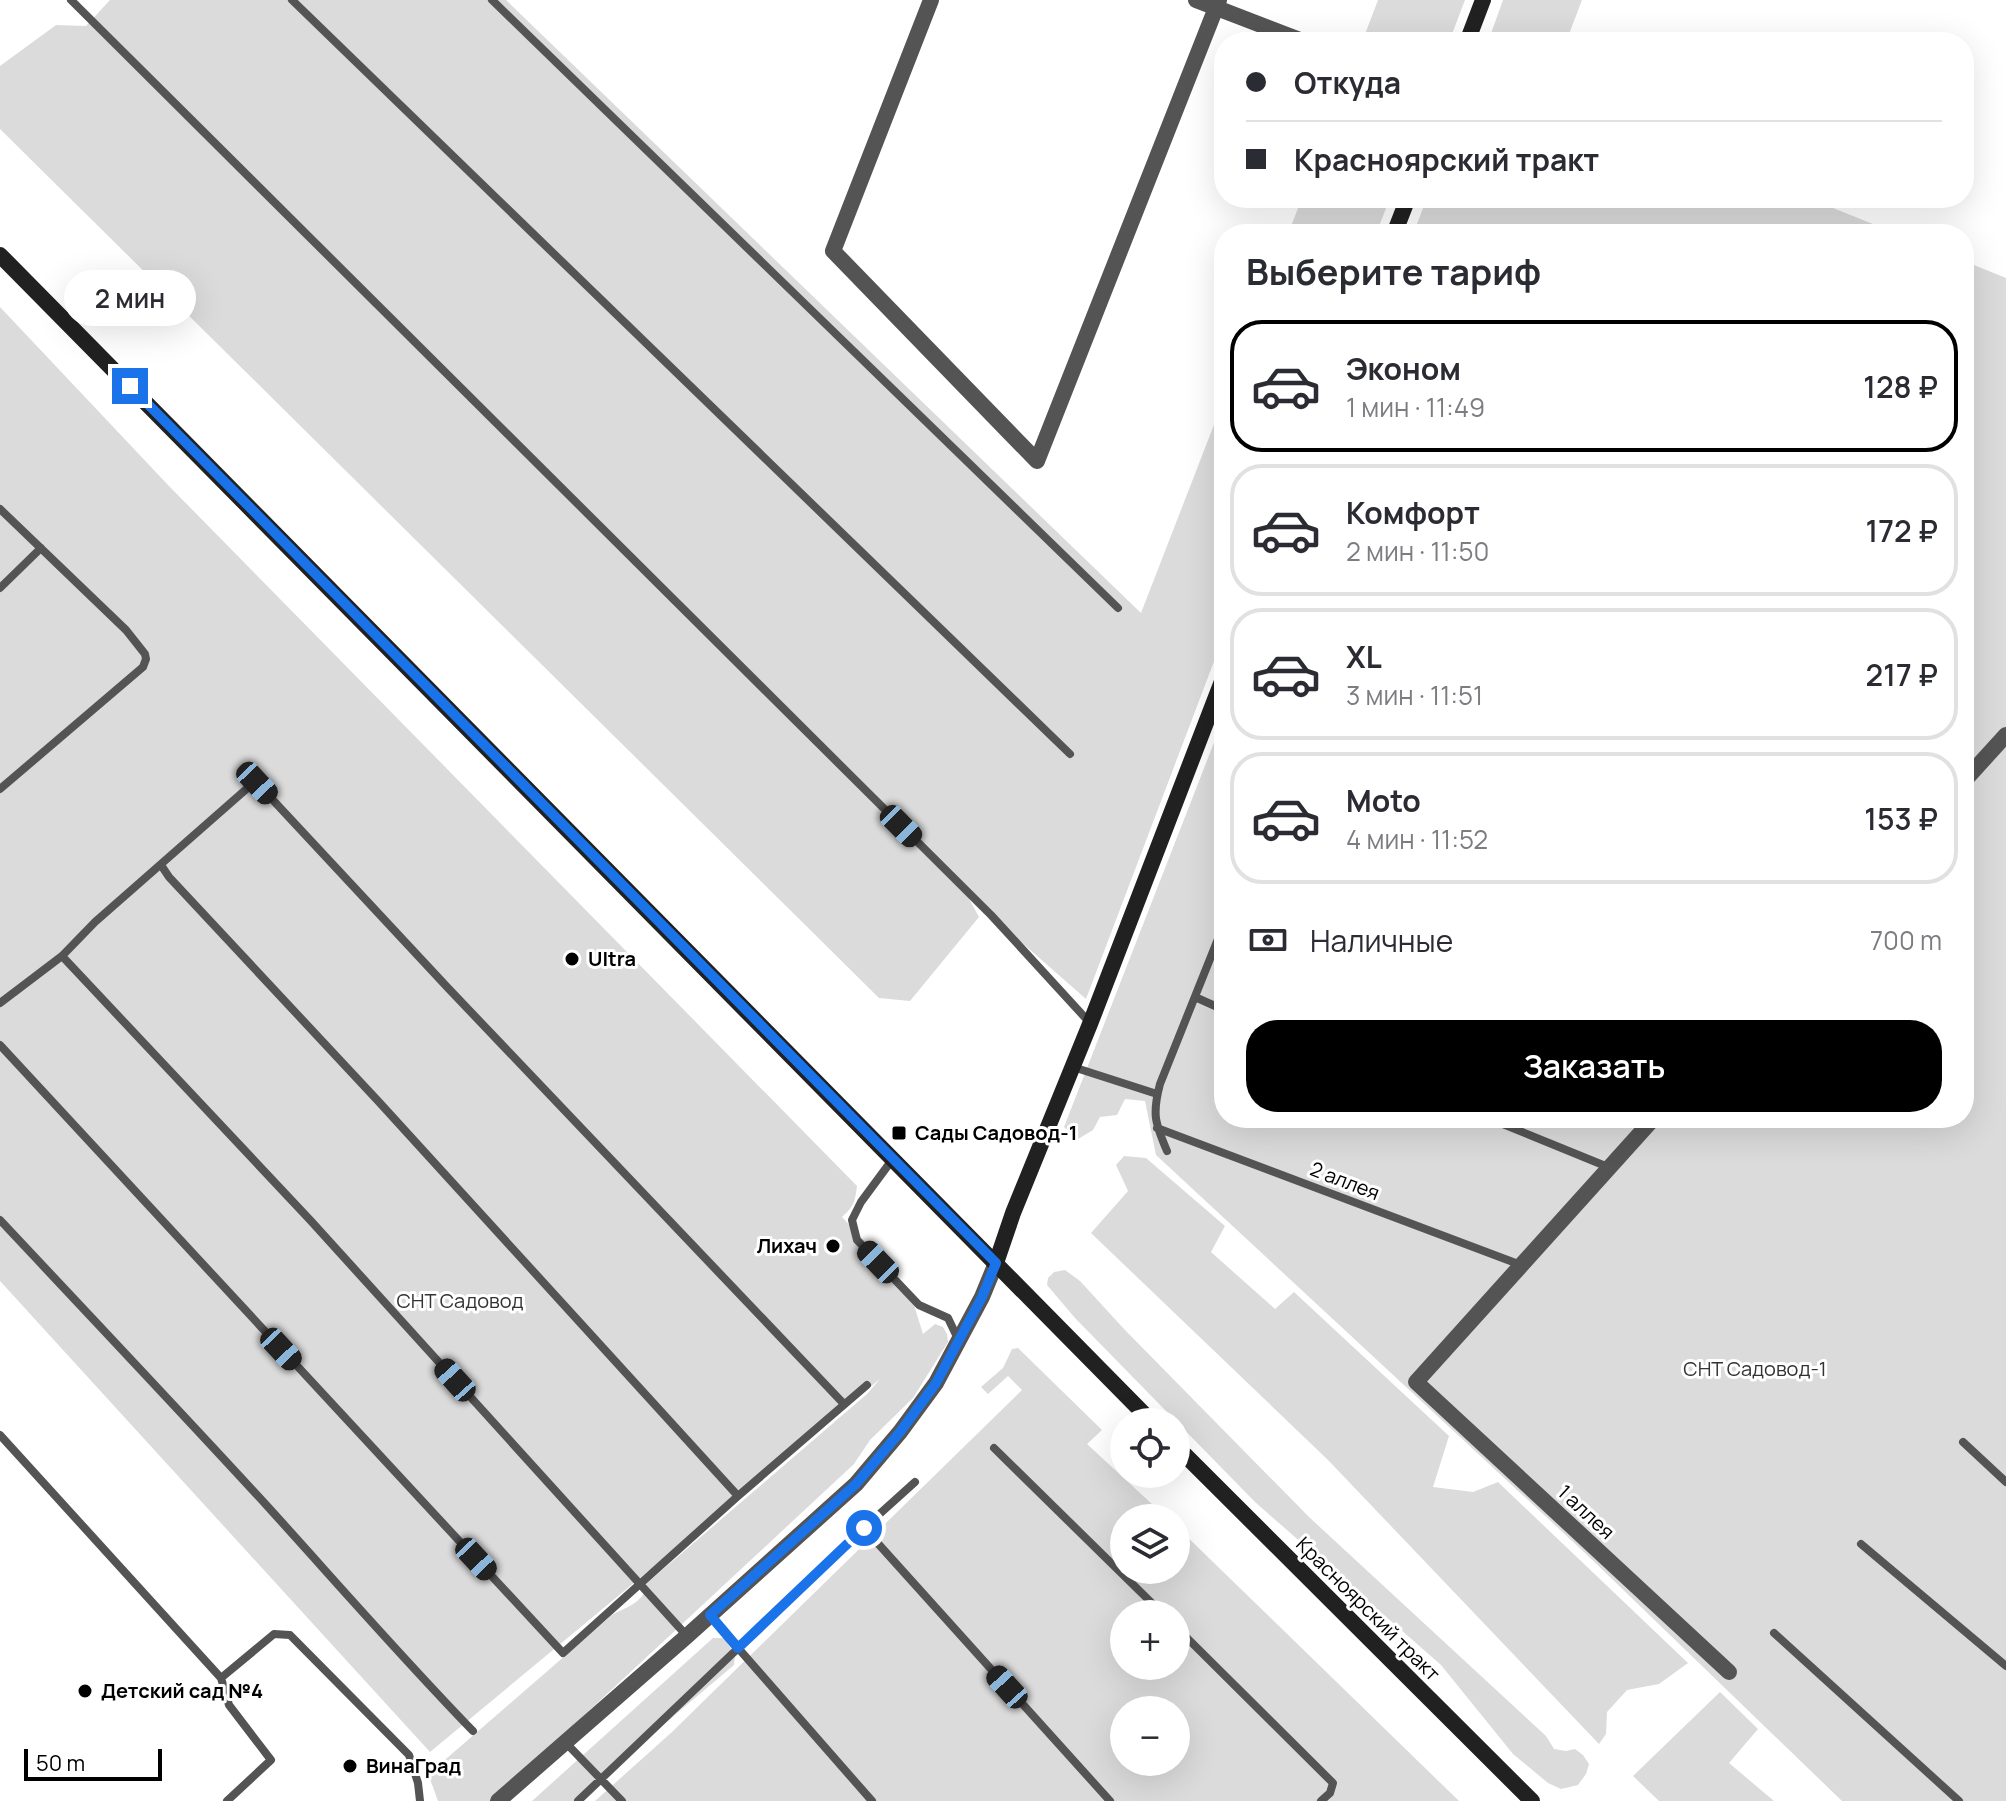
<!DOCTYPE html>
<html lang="ru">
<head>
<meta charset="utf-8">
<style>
  :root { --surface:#fff; --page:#f2f2f3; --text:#2b2b33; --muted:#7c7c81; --line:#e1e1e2; --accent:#000 }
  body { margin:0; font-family:Manrope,sans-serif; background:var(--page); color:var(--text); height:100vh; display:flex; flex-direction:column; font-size:30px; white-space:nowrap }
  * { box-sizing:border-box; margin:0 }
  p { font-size:26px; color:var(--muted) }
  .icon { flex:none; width:44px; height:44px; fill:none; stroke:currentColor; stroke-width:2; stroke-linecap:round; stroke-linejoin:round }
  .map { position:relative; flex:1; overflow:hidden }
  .panel { position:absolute; left:1214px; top:224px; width:760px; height:904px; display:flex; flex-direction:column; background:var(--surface); border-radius:32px; box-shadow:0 8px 32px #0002 }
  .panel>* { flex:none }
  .top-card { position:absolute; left:1214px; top:32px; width:760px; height:176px; border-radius:32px; box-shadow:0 8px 32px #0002; display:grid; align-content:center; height:176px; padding:0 32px; background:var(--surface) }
  .fabs { position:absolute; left:1110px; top:1408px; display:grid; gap:16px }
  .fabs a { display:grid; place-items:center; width:80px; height:80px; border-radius:50%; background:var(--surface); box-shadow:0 8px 32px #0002; font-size:40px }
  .scale { position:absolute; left:24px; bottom:20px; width:138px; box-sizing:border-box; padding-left:8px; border:4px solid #000; border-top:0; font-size:22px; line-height:28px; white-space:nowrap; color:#000; -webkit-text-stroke:6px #fff; paint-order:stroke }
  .end { position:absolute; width:36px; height:36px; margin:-18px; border:10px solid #1a73e8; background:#fff; box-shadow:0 0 0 4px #fff }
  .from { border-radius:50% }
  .bubble { position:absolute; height:56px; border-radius:28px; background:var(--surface); box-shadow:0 8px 32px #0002; font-size:26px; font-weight:600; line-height:56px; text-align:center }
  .car { position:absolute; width:24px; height:48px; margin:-24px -12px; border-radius:10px; box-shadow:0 0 6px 2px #0007; background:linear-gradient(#222 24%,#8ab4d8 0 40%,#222 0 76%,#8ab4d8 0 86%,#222 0) }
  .top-card b { display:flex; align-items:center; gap:28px; height:76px; font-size:30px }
  .top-card b+b { border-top:2px solid var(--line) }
  .top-card i { width:20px; height:20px; background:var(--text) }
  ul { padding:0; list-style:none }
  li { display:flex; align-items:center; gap:24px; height:132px; margin:0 16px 12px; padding:0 16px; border:4px solid var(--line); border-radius:32px }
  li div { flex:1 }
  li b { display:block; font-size:30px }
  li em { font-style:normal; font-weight:600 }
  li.on { border-color:var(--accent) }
  li>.icon { width:72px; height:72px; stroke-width:1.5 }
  h2 { padding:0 32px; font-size:36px; line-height:96px }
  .pay { display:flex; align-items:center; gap:20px; height:88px; padding:0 32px; font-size:30px }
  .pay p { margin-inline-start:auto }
  .button { display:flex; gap:16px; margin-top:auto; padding:16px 32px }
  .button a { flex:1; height:92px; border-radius:32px; background:var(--accent); color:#fff; font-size:32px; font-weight:600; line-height:92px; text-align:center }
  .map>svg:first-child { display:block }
  .green { fill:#dbdbdb; fill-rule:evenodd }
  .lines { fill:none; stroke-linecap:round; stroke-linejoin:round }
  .service { stroke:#545454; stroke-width:8 }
  .minor { stroke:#545454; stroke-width:16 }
  .tertiary { stroke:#545454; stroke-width:16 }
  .secondary { stroke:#212121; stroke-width:16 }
  .route { stroke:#1a73e8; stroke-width:10 }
  .poi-dot { fill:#000; stroke:#fff; stroke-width:3 }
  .labels { text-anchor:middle; stroke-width:6; stroke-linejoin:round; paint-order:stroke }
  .poi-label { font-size:20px; font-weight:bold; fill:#000; stroke:#fff; text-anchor:start }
  .street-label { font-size:20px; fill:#000; stroke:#fff }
  .park-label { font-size:20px; fill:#323232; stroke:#fff }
</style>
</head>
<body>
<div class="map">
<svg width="2006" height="1801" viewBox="0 0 2006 1801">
  <rect width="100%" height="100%" fill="#fff"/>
  <path class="green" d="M 110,0 L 506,0 L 1141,613 L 1224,399 L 1224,635 L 1086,999 L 1020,941 L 1018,947 L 969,899 L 979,917 L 910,1001 L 879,998 L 0,129 L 0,66 L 56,25 L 86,26 Z
    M 1378,0 L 1465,0 L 1449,42 L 1362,42 Z
    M 1503,0 L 1582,0 L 1566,42 L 1488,42 Z
    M 1302,198 L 1390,198 L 1376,234 L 1288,234 Z
    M 1427,198 L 1808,198 L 1898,234 L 1413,234 Z
    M 1964,261 L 2006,278 L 2006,1801 L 1842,1801 L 1584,1552 L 1156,1155 L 1145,1101 L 1125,1099 L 1117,1115 L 1100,1117 L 1093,1130 L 1078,1139 L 1064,1127 L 1224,717 L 1224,1118 L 1964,1118 Z
    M 0,307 L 168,485 L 857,1186 C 855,1202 854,1206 842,1217 L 909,1289 L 923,1334 L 935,1324 L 943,1327 L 947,1334 L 948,1342 L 913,1398 L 870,1440 L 854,1464 L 492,1801 L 438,1801 L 430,1779 L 432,1771 L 612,1615 C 626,1607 646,1602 646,1584 L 867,1394 L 880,1379 L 430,1752 L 0,1281 Z
    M 1124,1156 L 1146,1158 L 1225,1226 L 1211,1252 L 1275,1309 L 1294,1292 L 1449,1436 L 1433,1487 L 1473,1492 L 1498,1482 L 1688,1663 L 1659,1684 L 1627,1690 L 1607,1712 L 1606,1734 L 1599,1744 L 1328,1460 L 1091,1233 L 1128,1191 L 1116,1165 Z
    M 1065,1270 L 1080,1281 L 1124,1329 L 1309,1517 L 1546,1736 L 1554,1749 L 1566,1751 L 1575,1749 L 1583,1755 L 1589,1764 L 1586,1774 L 1578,1785 L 1561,1789 L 1548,1783 L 1513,1754 L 1441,1665 L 1255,1502 L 1075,1318 L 1047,1285 L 1048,1278 L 1054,1272 Z
    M 1018,1348 L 1102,1430 L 1087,1444 L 1167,1518 L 1124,1518 L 1124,1570 L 1176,1570 L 1176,1526 L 1459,1801 L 595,1801 L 672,1732 L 1022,1390 L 1008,1376 L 988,1394 L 981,1387 L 1003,1368 L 1012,1349 ZM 1124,1614 L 1176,1614 L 1176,1666 L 1124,1666 ZM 1124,1710 L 1176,1710 L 1176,1762 L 1124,1762 Z
    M 713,1638 L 724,1638 L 735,1655 L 734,1665 L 573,1801 L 532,1801 Z
    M 1720,1692 L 1758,1729 L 1729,1763 L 1774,1801 L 1659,1801 L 1633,1776 Z"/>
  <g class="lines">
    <path class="service" d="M 71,0 L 991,915 L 1090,1023
      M 292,0 L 1070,754
      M 492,0 L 1118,608
      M 0,509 L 126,630 L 145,654 L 146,659 L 143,667 L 0,789
      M 0,588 L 41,548
      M 161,865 L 169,877 L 379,1102 L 738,1496
      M 62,956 L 311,1221 L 687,1636
      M 1195,997 L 1224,1010
      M 0,1003 L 62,956 L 95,922 L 251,785 L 257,783 L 448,988 L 843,1403
      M 0,1045 L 563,1653 L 738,1496 L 867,1385
      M 1073,1067 L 1157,1094
      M 1488,1118 L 1608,1167
      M 1157,1128 L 1521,1265
      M 1167,1151 C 1155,1123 1152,1114 1160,1084 L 1224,924
      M 892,1160 L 861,1202 L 852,1220 L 857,1240 L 919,1305 L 948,1318 L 958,1339
      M 0,1220 C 90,1316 180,1411 269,1508 C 337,1583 403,1659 473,1731
      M 0,1435 L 221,1678 L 229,1705 L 271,1760 L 227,1801
      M 1963,1442 L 2006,1482
      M 994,1448 L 1163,1614
      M 864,1528 L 1110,1801
      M 1861,1544 L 2006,1666
      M 710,1616 L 872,1801
      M 1176,1627 L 1333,1783 L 1330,1793 L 1321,1801
      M 1774,1633 L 1959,1801
      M 221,1678 L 274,1634 L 290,1635 L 409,1755 L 418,1783 L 420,1801
      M 566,1743 L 622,1801
      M 578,1801 L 864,1528 L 915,1482"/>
    <path class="minor" d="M 931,0 L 833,251 L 1037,461 L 1219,0
      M 1196,0 L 1305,42
      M 1964,781 L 2006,735
      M 1654,1118 L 1416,1382 L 1729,1672"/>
    <path class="tertiary" d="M 498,1801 L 687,1636 L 856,1484 L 900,1432 L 936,1383 L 982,1297 L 996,1263"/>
    <path class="secondary" d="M 1467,42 L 1483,0
      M 1394,234 L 1408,198
      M 0,255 L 1152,1422
      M 996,1263 L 1013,1213 L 1090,1024 L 1224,676
      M 1176,1446 L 1532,1801"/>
  </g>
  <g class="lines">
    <path class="route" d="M 130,386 L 996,1263 L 982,1297 L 936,1383 L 900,1432 L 856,1484 L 710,1615 L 738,1648 L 864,1528"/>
  </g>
  <g class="poi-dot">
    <circle cx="572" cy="959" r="8"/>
    <rect x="891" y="1125" width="16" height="16" rx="4"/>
    <circle cx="833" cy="1246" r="8"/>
    <circle cx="85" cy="1691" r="8"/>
    <circle cx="350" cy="1766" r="8"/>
  </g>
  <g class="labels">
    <g class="poi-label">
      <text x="588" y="966">Ultra</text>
      <text x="915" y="1140">Сады Садовод-1</text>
      <text x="817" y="1253" text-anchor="end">Лихач</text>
      <text x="101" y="1698">Детский сад №4</text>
      <text x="366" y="1773">ВинаГрад</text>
    </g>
    <g class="street-label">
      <text transform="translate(1345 1181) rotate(21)" y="7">2 аллея</text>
      <text transform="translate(1586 1512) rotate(43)" y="7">1 аллея</text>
      <text transform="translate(1368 1609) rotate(45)" y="7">Красноярский тракт</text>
    </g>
    <g class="park-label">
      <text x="460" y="1308">СНТ Садовод</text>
      <text x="1755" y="1376">СНТ Садовод-1</text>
    </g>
  </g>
</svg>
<div class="fabs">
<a><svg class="icon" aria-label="locate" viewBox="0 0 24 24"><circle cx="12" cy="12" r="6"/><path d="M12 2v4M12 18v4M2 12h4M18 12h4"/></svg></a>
<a><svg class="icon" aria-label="layers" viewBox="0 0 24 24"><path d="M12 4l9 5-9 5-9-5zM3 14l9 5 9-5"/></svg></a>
<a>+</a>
<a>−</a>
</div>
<div class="scale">50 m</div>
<i class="end from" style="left:864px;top:1528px"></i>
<i class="end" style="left:130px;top:386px"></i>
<div class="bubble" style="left:64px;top:270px;width:132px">2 мин</div>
<i class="car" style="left:257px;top:783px;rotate:137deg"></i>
<i class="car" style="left:901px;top:826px;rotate:135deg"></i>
<i class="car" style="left:878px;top:1262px;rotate:316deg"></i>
<i class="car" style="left:281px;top:1349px;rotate:137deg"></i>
<i class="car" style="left:455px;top:1380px;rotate:318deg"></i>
<i class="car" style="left:476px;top:1559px;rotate:137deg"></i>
<i class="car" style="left:1007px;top:1687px;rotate:318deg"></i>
<div class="top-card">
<b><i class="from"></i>Откуда</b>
<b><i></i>Красноярский тракт</b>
</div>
<section class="panel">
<h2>Выберите тариф</h2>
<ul>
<li class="on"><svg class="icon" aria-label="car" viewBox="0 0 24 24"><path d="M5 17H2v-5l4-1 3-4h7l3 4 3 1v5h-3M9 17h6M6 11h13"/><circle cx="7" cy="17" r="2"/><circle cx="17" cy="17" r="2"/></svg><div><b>Эконом</b><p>1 мин · 11:49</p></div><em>128 ₽</em></li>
<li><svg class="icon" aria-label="car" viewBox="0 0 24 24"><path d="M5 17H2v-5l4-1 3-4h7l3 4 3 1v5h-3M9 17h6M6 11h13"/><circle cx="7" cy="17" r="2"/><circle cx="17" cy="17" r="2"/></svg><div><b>Комфорт</b><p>2 мин · 11:50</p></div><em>172 ₽</em></li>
<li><svg class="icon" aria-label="car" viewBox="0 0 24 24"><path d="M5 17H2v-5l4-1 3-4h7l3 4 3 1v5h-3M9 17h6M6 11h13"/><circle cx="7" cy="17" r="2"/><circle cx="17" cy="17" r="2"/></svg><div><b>XL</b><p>3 мин · 11:51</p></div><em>217 ₽</em></li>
<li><svg class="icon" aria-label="car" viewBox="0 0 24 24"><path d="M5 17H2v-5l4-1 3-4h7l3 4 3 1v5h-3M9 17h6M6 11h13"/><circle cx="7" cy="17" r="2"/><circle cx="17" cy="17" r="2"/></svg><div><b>Moto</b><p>4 мин · 11:52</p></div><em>153 ₽</em></li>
</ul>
<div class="pay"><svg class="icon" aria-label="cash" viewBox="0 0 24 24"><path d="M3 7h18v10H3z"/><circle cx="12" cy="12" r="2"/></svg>Наличные<p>700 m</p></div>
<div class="button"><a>Заказать</a></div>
</section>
</div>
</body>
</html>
